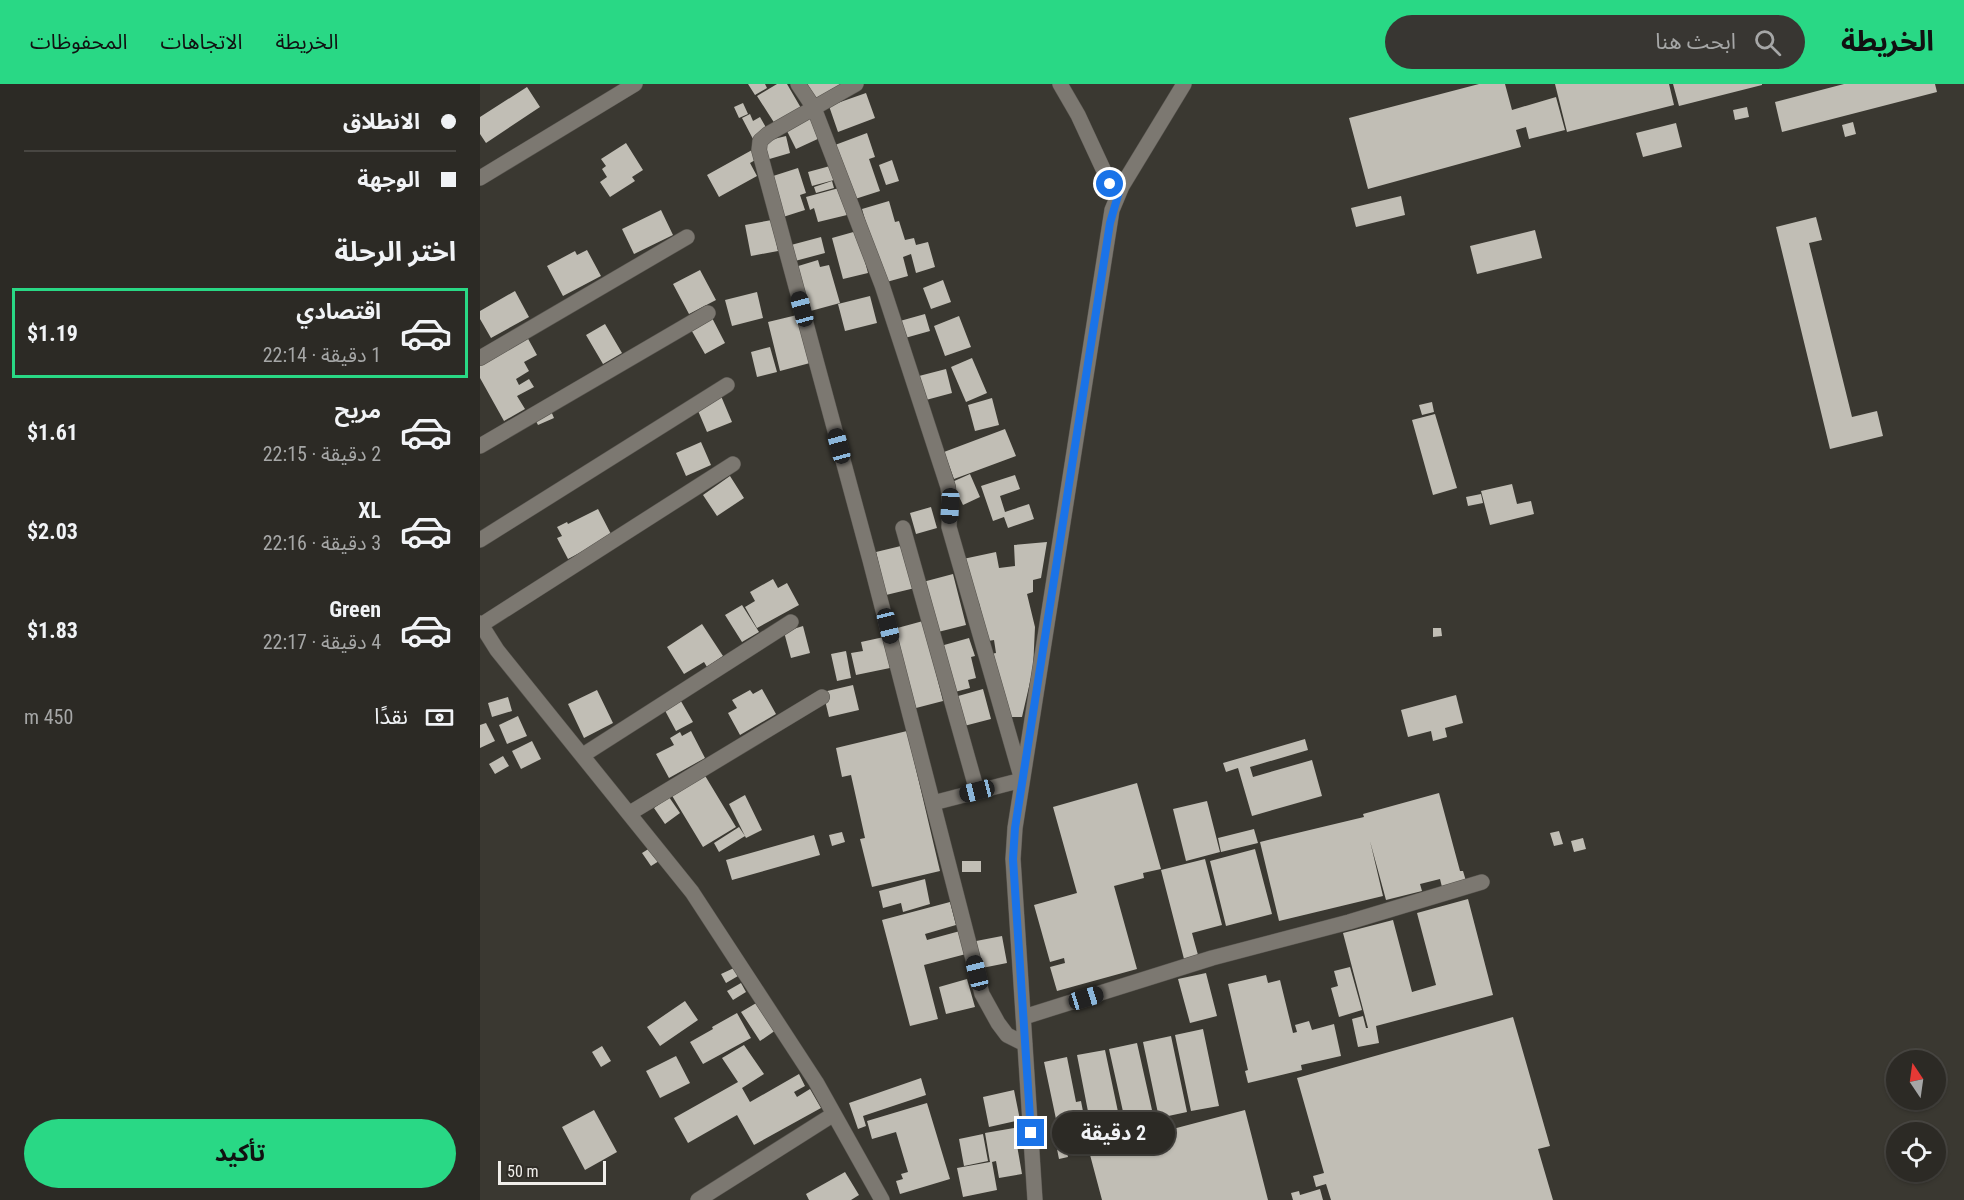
<!DOCTYPE html>
<html lang="ar">
<head>
<meta charset="utf-8">
<style>
  :root { --surface:#2c2a25; --page:#383632; --text:#f1f3f6; --muted:#a6a7a7; --line:#484642; --accent:#29d885 }
  body { margin:0; font-family:"Roboto Condensed","Noto Sans Arabic",sans-serif; background:var(--page); color:var(--text); direction:rtl; height:100vh; display:flex; flex-direction:column; font-size:22px; white-space:nowrap }
  * { box-sizing:border-box; margin:0 }
  p { font-size:20px; color:var(--muted) }
  .icon { flex:none; width:33px; height:33px; fill:none; stroke:currentColor; stroke-width:2; stroke-linecap:round; stroke-linejoin:round }
  .map { position:relative; flex:1; overflow:hidden; direction:ltr }
  .side { display:flex; flex-direction:column; background:var(--surface); width:480px }
  .side>* { flex:none }
  .banner { display:grid; align-content:center; height:132px; padding:0 24px; background:var(--surface) }
  .needle { width:39px; rotate:347deg }
  .tools { position:absolute; left:1406px; top:966px; display:grid; gap:12px }
  .tools a { display:grid; place-items:center; width:60px; height:60px; border-radius:50%; background:var(--surface); box-shadow:0 2px 4px #0004,0 0 0 2px var(--line); font-size:30px }
  .scale { position:absolute; left:18px; bottom:15px; width:108px; box-sizing:border-box; padding-left:6px; border:3px solid #f0eeea; border-top:0; font-size:16px; line-height:21px; white-space:nowrap; color:#f0eeea; -webkit-text-stroke:4px #302d27; paint-order:stroke }
  .end { position:absolute; width:27px; height:27px; margin:-14px; border:8px solid #1a73e8; background:#fff; box-shadow:0 0 0 3px #fff }
  .from { border-radius:50% }
  .bubble { position:absolute; height:42px; border-radius:21px; background:var(--surface); box-shadow:0 2px 4px #0004,0 0 0 2px var(--line); font-size:20px; font-weight:700; line-height:42px; text-align:center; direction:rtl }
  .car { position:absolute; width:18px; height:36px; margin:-18px -9px; border-radius:8px; box-shadow:0 0 4px 2px #0007; background:linear-gradient(#222 24%,#8ab4d8 0 40%,#222 0 76%,#8ab4d8 0 86%,#222 0) }
  .banner b { display:flex; align-items:center; gap:21px; height:57px; font-size:22px }
  .banner b+b { border-top:2px solid var(--line) }
  .banner i { width:15px; height:15px; background:var(--text) }
  ul { padding:0; list-style:none }
  li { display:flex; align-items:center; gap:18px; height:90px; margin:0 12px 9px; padding:0 12px; border:3px solid transparent; border-radius:0px }
  li div { flex:1 }
  li b { display:block; font-size:22px }
  li em { font-style:normal; font-weight:700 }
  li.active { border-color:var(--accent) }
  li>.icon { width:54px; height:54px; stroke-width:1.5 }
  h2 { padding:0 24px; font-size:27px; line-height:72px }
  .pay { display:flex; align-items:center; gap:15px; height:66px; padding:0 24px; font-size:22px }
  .pay p { margin-inline-start:auto }
  .cta { display:flex; gap:12px; margin-top:auto; padding:12px 24px }
  .cta a { flex:1; height:69px; border-radius:36px; background:var(--accent); color:#111; font-size:24px; font-weight:700; line-height:69px; text-align:center }
  header { display:flex; align-items:center; gap:36px; box-sizing:border-box; height:84px; padding:0 30px; background:var(--accent); color:#111 }
  header strong { font-size:28px }
  nav { display:flex; gap:33px; margin-inline-start:auto; font-size:21px }
  .search { width:420px; height:54px; background:var(--page); display:flex; align-items:center; gap:15px; box-sizing:border-box; padding:0 21px; border-radius:33px; color:var(--muted); font-size:22px }
  main { display:flex; flex:1; min-height:0 }
  .map>svg:first-child { display:block }
  .building { fill:#c1beb5 }
  .lines { fill:none; stroke-linecap:round; stroke-linejoin:round }
  .minor-casing { stroke:#58554f; stroke-width:16 }
  .minor { stroke:#7c7871; stroke-width:15 }
  .route { stroke:#1a73e8; stroke-width:8 }
</style>
</head>
<body>
<header>
<strong>الخريطة</strong>
<div class="search"><svg class="icon" aria-label="search" viewBox="0 0 24 24"><circle cx="10" cy="10" r="6"/><path d="M15 15l6 6"/></svg>ابحث هنا</div>
<nav><a>الخريطة</a><a>الاتجاهات</a><a>المحفوظات</a></nav>
</header>
<main>
<div class="map">
<svg width="1484" height="1116" viewBox="0 0 1484 1116">
  <rect width="100%" height="100%" fill="#3a3831"/>
  <path class="building" d="M 268,0 L 285,0 L 287,4 L 275,11 Z
    M 297,0 L 307,0 L 321,24 L 295,40 L 277,12 Z
    M 322,0 L 363,0 L 331,17 Z
    M 999,0 L 1025,0 L 1032,26 L 1076,13 L 1085,46 L 1049,55 L 1046,43 L 1036,46 L 1041,63 L 888,105 L 869,34 Z
    M 1075,0 L 1189,0 L 1194,21 L 1087,48 Z
    M 1193,0 L 1282,0 L 1282,1 L 1199,22 Z
    M 1364,0 L 1455,0 L 1457,8 L 1302,48 L 1295,18 Z
    M 47,3 L 60,23 L 6,59 L 0,50 L 0,33 Z
    M 386,9 L 395,34 L 358,48 L 349,22 Z
    M 263,19 L 268,30 L 259,34 L 254,23 Z
    M 1267,23 L 1269,33 L 1255,36 L 1253,26 Z
    M 270,30 L 273,37 L 280,33 L 288,47 L 273,55 L 262,34 Z
    M 333,33 L 342,53 L 316,65 L 306,45 Z
    M 1373,38 L 1376,50 L 1365,53 L 1362,41 Z
    M 1196,39 L 1202,63 L 1163,73 L 1156,49 Z
    M 387,49 L 395,73 L 389,75 L 400,107 L 375,115 L 355,61 Z
    M 306,52 L 310,69 L 286,76 L 282,58 Z
    M 146,59 L 163,86 L 152,93 L 155,97 L 130,113 L 120,98 L 127,93 L 122,85 L 126,82 L 121,75 Z
    M 272,66 L 277,75 L 270,79 L 277,92 L 239,113 L 227,91 Z
    M 412,76 L 419,97 L 406,101 L 399,81 Z
    M 350,82 L 354,96 L 332,102 L 328,88 Z
    M 318,84 L 326,109 L 320,111 L 325,126 L 303,133 L 290,93 Z
    M 352,97 L 354,104 L 336,109 L 334,103 Z
    M 359,104 L 367,131 L 338,138 L 334,124 L 330,126 L 326,113 Z
    M 921,112 L 925,131 L 876,143 L 871,124 Z
    M 409,117 L 415,138 L 419,137 L 425,156 L 434,154 L 436,161 L 448,158 L 455,183 L 436,189 L 431,170 L 423,173 L 428,192 L 403,199 L 382,125 Z
    M 181,126 L 193,151 L 154,170 L 142,145 Z
    M 1336,133 L 1342,156 L 1329,159 L 1372,333 L 1397,327 L 1403,352 L 1350,365 L 1296,143 Z
    M 292,136 L 298,167 L 271,172 L 265,141 Z
    M 1055,146 L 1062,174 L 997,190 L 990,162 Z
    M 377,147 L 388,189 L 363,195 L 352,154 Z
    M 341,153 L 345,169 L 315,177 L 311,161 Z
    M 107,166 L 121,192 L 83,212 L 67,182 L 95,167 L 97,171 Z
    M 338,176 L 340,183 L 349,181 L 360,219 L 327,228 L 315,183 Z
    M 220,186 L 236,216 L 209,230 L 193,200 Z
    M 463,196 L 471,218 L 451,225 L 443,204 Z
    M 35,207 L 49,233 L 11,254 L 0,235 L 0,227 Z
    M 277,208 L 283,234 L 252,242 L 245,216 Z
    M 390,212 L 397,239 L 365,247 L 358,220 Z
    M 230,230 L 245,259 L 225,270 L 209,242 Z
    M 445,230 L 450,247 L 425,254 L 420,237 Z
    M 317,231 L 330,279 L 300,287 L 288,238 Z
    M 479,232 L 491,263 L 465,272 L 454,242 Z
    M 125,240 L 142,269 L 123,280 L 106,251 Z
    M 46,251 L 57,271 L 44,278 L 49,287 L 36,295 L 39,301 L 49,295 L 54,303 L 37,312 L 45,325 L 24,337 L 0,294 L 0,278 Z
    M 290,263 L 297,288 L 277,293 L 271,268 Z
    M 492,274 L 507,309 L 486,318 L 471,283 Z
    M 466,285 L 472,309 L 446,316 L 439,292 Z
    M 241,312 L 252,338 L 227,348 L 216,322 Z
    M 512,314 L 519,341 L 495,347 L 488,321 Z
    M 952,318 L 954,328 L 942,331 L 939,321 Z
    M 71,327 L 74,334 L 58,341 L 55,335 Z
    M 955,330 L 977,404 L 953,411 L 932,336 Z
    M 525,345 L 536,372 L 474,395 L 464,368 Z
    M 221,358 L 231,381 L 206,392 L 196,369 Z
    M 490,390 L 500,413 L 483,421 L 472,398 Z
    M 535,391 L 540,405 L 520,412 L 525,428 L 549,420 L 554,435 L 528,444 L 524,433 L 513,437 L 501,402 Z
    M 250,392 L 264,414 L 237,432 L 223,411 Z
    M 1032,400 L 1037,420 L 1051,417 L 1054,430 L 1010,441 L 1001,407 Z
    M 1001,410 L 1003,419 L 988,422 L 986,413 Z
    M 451,423 L 457,444 L 436,450 L 430,429 Z
    M 118,425 L 132,452 L 88,475 L 77,454 L 82,452 L 77,443 L 87,438 L 88,440 Z
    M 567,458 L 561,494 L 553,496 L 553,508 L 547,510 L 555,543 L 553,585 L 542,633 L 528,633 L 511,570 L 516,569 L 514,556 L 508,557 L 499,519 L 495,520 L 483,475 L 516,468 L 519,484 L 535,482 L 534,461 Z
    M 425,461 L 435,504 L 406,511 L 396,468 Z
    M 473,490 L 486,541 L 458,548 L 439,499 Z
    M 293,495 L 298,504 L 307,499 L 319,521 L 277,544 L 265,523 L 275,517 L 270,508 Z
    M 262,521 L 279,548 L 262,558 L 245,531 Z
    M 443,537 L 463,617 L 436,624 L 410,546 Z
    M 222,540 L 243,572 L 227,583 L 224,578 L 204,590 L 187,563 Z
    M 323,542 L 330,569 L 311,574 L 304,548 Z
    M 953,544 L 961,544 L 962,552 L 953,553 Z
    M 404,553 L 410,584 L 376,591 L 371,569 L 383,567 L 381,558 Z
    M 489,554 L 495,572 L 491,573 L 496,594 L 488,596 L 490,604 L 471,609 L 457,563 Z
    M 366,567 L 371,594 L 357,597 L 351,570 Z
    M 373,601 L 379,626 L 349,633 L 343,608 Z
    M 282,605 L 296,630 L 260,651 L 248,629 L 257,624 L 252,616 L 270,606 L 273,610 Z
    M 503,605 L 511,635 L 484,642 L 471,614 Z
    M 117,606 L 133,639 L 104,654 L 88,620 Z
    M 976,611 L 983,639 L 965,644 L 967,653 L 953,657 L 951,647 L 928,653 L 921,626 Z
    M 198,612 L 213,638 L 196,647 L 182,621 Z
    M 28,613 L 32,627 L 12,633 L 8,619 Z
    M 38,632 L 47,652 L 27,660 L 19,641 Z
    M 6,639 L 15,657 L 0,664 L 0,641 Z
    M 211,647 L 225,674 L 189,694 L 176,670 L 194,661 L 190,654 L 200,648 L 202,652 Z
    M 427,647 L 460,787 L 392,803 L 380,755 L 385,754 L 371,691 L 362,693 L 356,664 Z
    M 825,655 L 828,666 L 770,683 L 773,693 L 832,676 L 842,712 L 772,732 L 758,684 L 746,688 L 743,679 Z
    M 52,657 L 61,675 L 41,685 L 32,667 Z
    M 23,672 L 29,682 L 15,690 L 9,680 Z
    M 224,690 L 256,743 L 223,763 L 191,710 Z
    M 657,699 L 681,785 L 663,789 L 664,794 L 634,802 L 657,885 L 577,907 L 570,883 L 585,879 L 584,874 L 570,878 L 554,821 L 597,809 L 573,723 Z
    M 959,709 L 980,787 L 983,787 L 986,797 L 962,803 L 960,795 L 940,800 L 942,807 L 906,816 L 890,757 L 903,812 L 799,837 L 780,758 L 884,733 L 883,730 Z
    M 265,711 L 282,746 L 266,754 L 249,720 Z
    M 189,713 L 200,729 L 185,740 L 174,724 Z
    M 727,717 L 740,768 L 706,777 L 693,725 Z
    M 259,743 L 265,752 L 239,768 L 234,759 Z
    M 774,745 L 778,759 L 741,768 L 738,754 Z
    M 1079,747 L 1083,760 L 1074,762 L 1070,749 Z
    M 362,748 L 365,758 L 352,762 L 349,751 Z
    M 334,751 L 340,771 L 252,796 L 246,776 Z
    M 1103,754 L 1106,765 L 1094,768 L 1091,757 Z
    M 170,764 L 179,777 L 171,782 L 162,769 Z
    M 775,765 L 792,830 L 746,842 L 730,777 Z
    M 725,775 L 742,841 L 712,849 L 718,871 L 704,875 L 681,786 Z
    M 482,777 L 501,777 L 501,788 L 482,788 Z
    M 445,795 L 450,820 L 423,828 L 421,819 L 403,824 L 399,807 Z
    M 988,815 L 1013,911 L 896,942 L 899,959 L 878,963 L 872,935 L 883,932 L 886,944 L 888,944 L 863,849 L 913,836 L 932,908 L 956,901 L 937,829 Z
    M 470,818 L 476,841 L 445,850 L 447,856 L 480,847 L 486,870 L 444,881 L 458,935 L 430,942 L 402,836 Z
    M 522,852 L 527,879 L 497,885 L 491,858 Z
    M 870,883 L 882,926 L 859,933 L 851,904 L 858,902 L 854,887 Z
    M 254,884 L 258,892 L 246,899 L 241,890 Z
    M 726,889 L 737,932 L 710,939 L 698,895 Z
    M 786,891 L 788,899 L 800,896 L 813,949 L 817,948 L 815,941 L 829,937 L 832,946 L 854,940 L 861,972 L 821,981 L 822,986 L 768,999 L 765,987 L 768,986 L 748,900 Z
    M 487,895 L 495,923 L 466,930 L 459,903 Z
    M 261,899 L 266,908 L 253,916 L 247,907 Z
    M 205,917 L 218,936 L 180,962 L 167,943 Z
    M 278,918 L 296,946 L 280,957 L 261,928 Z
    M 257,929 L 271,954 L 223,980 L 210,958 L 233,945 L 232,943 Z
    M 1033,933 L 1070,1062 L 1058,1065 L 1073,1116 L 851,1116 L 846,1100 L 836,1103 L 833,1092 L 844,1089 L 817,994 Z
    M 723,945 L 739,1022 L 711,1027 L 695,951 Z
    M 691,952 L 707,1028 L 679,1034 L 663,958 Z
    M 657,959 L 674,1035 L 646,1041 L 629,965 Z
    M 264,961 L 284,990 L 262,1004 L 270,1018 L 319,990 L 325,1002 L 314,1008 L 317,1013 L 330,1005 L 341,1024 L 274,1061 L 257,1031 L 208,1059 L 194,1034 L 258,998 L 242,974 Z
    M 122,962 L 131,977 L 121,983 L 112,968 Z
    M 625,966 L 641,1042 L 612,1048 L 597,971 Z
    M 196,972 L 210,999 L 180,1014 L 166,987 Z
    M 587,973 L 596,1018 L 601,1017 L 607,1048 L 580,1054 L 564,978 Z
    M 441,994 L 446,1011 L 383,1032 L 386,1042 L 378,1045 L 369,1019 Z
    M 534,1006 L 540,1036 L 509,1043 L 503,1013 Z
    M 447,1019 L 470,1095 L 420,1110 L 416,1097 L 423,1095 L 421,1090 L 428,1088 L 416,1048 L 392,1055 L 387,1037 Z
    M 114,1026 L 137,1068 L 105,1086 L 82,1043 Z
    M 765,1026 L 788,1116 L 622,1116 L 609,1067 Z
    M 534,1044 L 542,1090 L 519,1094 L 516,1077 L 512,1078 L 517,1106 L 483,1113 L 477,1084 L 510,1078 L 505,1049 Z
    M 503,1050 L 508,1077 L 484,1082 L 479,1055 Z
    M 586,1063 L 588,1073 L 579,1075 L 577,1065 Z
    M 365,1088 L 379,1111 L 371,1116 L 329,1116 L 326,1110 Z
    M 840,1105 L 843,1116 L 813,1116 L 811,1109 L 819,1107 L 820,1111 Z"/>
  <g class="lines">
    <g class="minor-casing">
      <path id="minor" d="M 318,0 L 334,24 L 402,201 L 468,403 L 470,422 L 469,443 L 542,696 L 453,719
        M 376,0 L 288,50 L 280,57 L 279,66 L 390,476 L 502,910 L 518,939 L 527,951 L 545,960
        M 580,0 L 598,31 L 630,100 L 639,108
        M 0,94 L 155,0
        M 0,274 L 207,153
        M 0,362 L 228,229
        M 423,444 L 497,707
        M 0,456 L 247,301
        M 0,539 L 17,566 L 212,808 L 336,998 L 402,1116
        M 1,541 L 253,380
        M 103,671 L 311,538
        M 150,729 L 342,613
        M 544,933 L 732,874 L 869,838 L 1002,798
        M 218,1116 L 354,1030
        M 555,1116 L 533,775 L 535,744 L 632,126 L 642,102 L 704,0"/>
    </g>
    <use href="#minor" class="minor"/>
  </g>
  <g class="lines">
    <path class="route" d="M 551,1049 L 533,775 L 535,744 L 630,139 L 639,108 L 630,100"/>
  </g>
</svg>
<div class="tools">
<a><svg class="needle" viewBox="-14 -14 28 28"><path d="M0-13l5 13h-10z" fill="#e53935"/><path d="M0 13l5-13h-10z" fill="#a6a7a7"/></svg></a>
<a><svg class="icon" aria-label="locate" viewBox="0 0 24 24"><circle cx="12" cy="12" r="6"/><path d="M12 2v4M12 18v4M2 12h4M18 12h4"/></svg></a>
</div>
<div class="scale">50 m</div>
<i class="end from" style="left:630px;top:100px"></i>
<i class="end" style="left:551px;top:1049px"></i>
<div class="bubble" style="left:572px;top:1028px;width:123px">2 دقيقة</div>
<i class="car" style="left:322px;top:225px;rotate:345deg"></i>
<i class="car" style="left:359px;top:362px;rotate:345deg"></i>
<i class="car" style="left:470px;top:422px;rotate:183deg"></i>
<i class="car" style="left:408px;top:542px;rotate:166deg"></i>
<i class="car" style="left:497px;top:707px;rotate:256deg"></i>
<i class="car" style="left:497px;top:889px;rotate:346deg"></i>
<i class="car" style="left:606px;top:914px;rotate:73deg"></i>
</div>
<section class="side">
<div class="banner">
<b><i class="from"></i>الانطلاق</b>
<b><i></i>الوجهة</b>
</div>
<h2>اختر الرحلة</h2>
<ul>
<li class="active"><svg class="icon" aria-label="car" viewBox="0 0 24 24"><path d="M5 17H2v-5l4-1 3-4h7l3 4 3 1v5h-3M9 17h6M6 11h13"/><circle cx="7" cy="17" r="2"/><circle cx="17" cy="17" r="2"/></svg><div><b>اقتصادي</b><p>1 دقيقة · 22:14</p></div><em>$1.19</em></li>
<li><svg class="icon" aria-label="car" viewBox="0 0 24 24"><path d="M5 17H2v-5l4-1 3-4h7l3 4 3 1v5h-3M9 17h6M6 11h13"/><circle cx="7" cy="17" r="2"/><circle cx="17" cy="17" r="2"/></svg><div><b>مريح</b><p>2 دقيقة · 22:15</p></div><em>$1.61</em></li>
<li><svg class="icon" aria-label="car" viewBox="0 0 24 24"><path d="M5 17H2v-5l4-1 3-4h7l3 4 3 1v5h-3M9 17h6M6 11h13"/><circle cx="7" cy="17" r="2"/><circle cx="17" cy="17" r="2"/></svg><div><b>XL</b><p>3 دقيقة · 22:16</p></div><em>$2.03</em></li>
<li><svg class="icon" aria-label="car" viewBox="0 0 24 24"><path d="M5 17H2v-5l4-1 3-4h7l3 4 3 1v5h-3M9 17h6M6 11h13"/><circle cx="7" cy="17" r="2"/><circle cx="17" cy="17" r="2"/></svg><div><b>Green</b><p>4 دقيقة · 22:17</p></div><em>$1.83</em></li>
</ul>
<div class="pay"><svg class="icon" aria-label="cash" viewBox="0 0 24 24"><path d="M3 7h18v10H3z"/><circle cx="12" cy="12" r="2"/></svg>نقدًا<p>450 m</p></div>
<div class="cta"><a>تأكيد</a></div>
</section>
</main>
</body>
</html>
